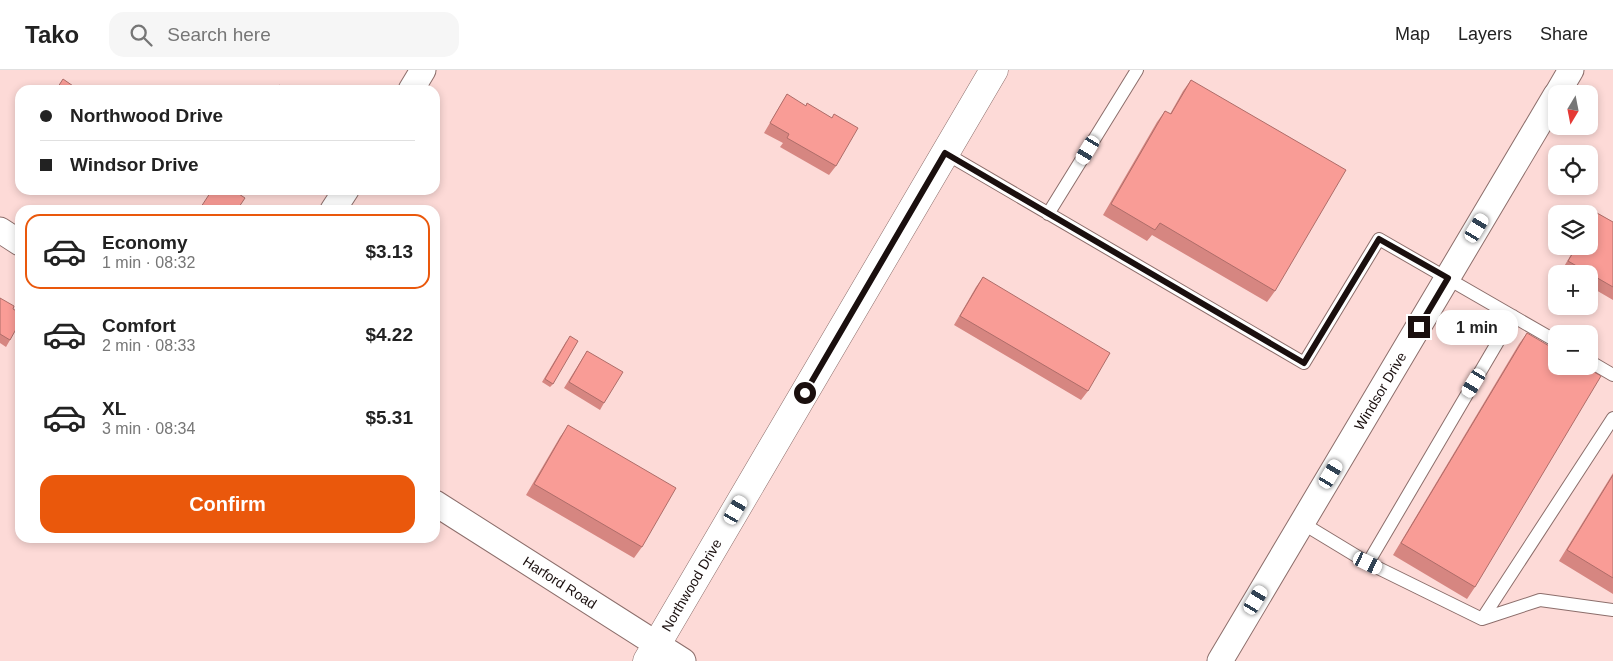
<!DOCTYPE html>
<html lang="en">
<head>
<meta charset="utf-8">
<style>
  :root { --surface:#fff; --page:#f6f6f6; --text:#222; --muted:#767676; --line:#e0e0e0; --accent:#ea580c }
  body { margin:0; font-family:Helvetica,sans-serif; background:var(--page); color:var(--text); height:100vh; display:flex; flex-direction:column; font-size:19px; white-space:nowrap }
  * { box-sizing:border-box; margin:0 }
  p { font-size:16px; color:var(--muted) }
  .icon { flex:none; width:28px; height:28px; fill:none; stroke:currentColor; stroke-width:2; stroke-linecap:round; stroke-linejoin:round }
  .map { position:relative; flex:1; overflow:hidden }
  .drawer { position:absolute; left:15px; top:135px; width:425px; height:338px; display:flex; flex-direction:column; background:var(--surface); border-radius:15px; box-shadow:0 2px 8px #0003 }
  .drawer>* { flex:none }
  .banner { position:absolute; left:15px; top:15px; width:425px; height:110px; border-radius:15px; box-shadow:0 2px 8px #0003; display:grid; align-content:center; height:110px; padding:0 25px; background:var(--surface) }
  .needle { width:32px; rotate:190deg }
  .fabs { position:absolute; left:1548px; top:15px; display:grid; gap:10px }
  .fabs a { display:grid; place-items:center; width:50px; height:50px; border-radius:10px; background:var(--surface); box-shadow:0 2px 8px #0003; font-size:25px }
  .end { position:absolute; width:22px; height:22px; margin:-11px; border:6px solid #1a0f0e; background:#fff; box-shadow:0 0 0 2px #fff }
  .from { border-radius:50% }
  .bubble { position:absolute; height:35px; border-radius:15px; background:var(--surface); box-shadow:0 2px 8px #0003; font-size:16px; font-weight:700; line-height:35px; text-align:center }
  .car { position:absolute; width:15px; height:30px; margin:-15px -8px; border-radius:6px; box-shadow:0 0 4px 1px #0007; background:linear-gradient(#fff 24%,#345 0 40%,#fff 0 76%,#345 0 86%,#fff 0) }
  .banner b { display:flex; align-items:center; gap:18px; height:48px; font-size:19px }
  .banner b+b { border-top:1px solid var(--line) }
  .banner i { width:12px; height:12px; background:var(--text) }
  ul { padding:9px 0 0; list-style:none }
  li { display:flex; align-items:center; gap:15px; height:75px; margin:0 10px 8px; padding:0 15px; border:2px solid transparent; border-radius:15px }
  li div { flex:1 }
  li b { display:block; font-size:19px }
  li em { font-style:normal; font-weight:700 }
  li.selected { border-color:var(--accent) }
  li>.icon { width:45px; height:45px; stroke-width:1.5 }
  .button { display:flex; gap:10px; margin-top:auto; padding:10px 25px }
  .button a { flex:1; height:58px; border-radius:15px; background:var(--accent); color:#fff; font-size:20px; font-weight:700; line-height:58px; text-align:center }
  header { display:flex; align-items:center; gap:30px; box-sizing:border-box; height:70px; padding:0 25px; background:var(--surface); border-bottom:1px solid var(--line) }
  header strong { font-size:24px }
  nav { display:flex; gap:28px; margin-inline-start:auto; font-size:18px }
  .search { width:350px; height:45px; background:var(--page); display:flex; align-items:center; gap:12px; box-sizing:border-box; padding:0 18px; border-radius:15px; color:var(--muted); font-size:19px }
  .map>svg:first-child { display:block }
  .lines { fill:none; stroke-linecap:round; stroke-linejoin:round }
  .service-casing { stroke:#8c6e6b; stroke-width:14 }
  .minor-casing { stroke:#8c6e6b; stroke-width:27 }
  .tertiary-casing { stroke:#8c6e6b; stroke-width:29 }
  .service { stroke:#fff; stroke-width:12 }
  .minor { stroke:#fff; stroke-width:25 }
  .tertiary { stroke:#fff; stroke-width:28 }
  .wall { fill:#d68681 }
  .building { fill:#f99c96; stroke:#ae6d69 }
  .route { stroke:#1a0f0e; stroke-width:6 }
  .labels { text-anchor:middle; stroke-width:5; stroke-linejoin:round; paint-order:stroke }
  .street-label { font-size:14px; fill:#1a0f0e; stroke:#fbedec }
</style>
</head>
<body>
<header>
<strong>Tako</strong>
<div class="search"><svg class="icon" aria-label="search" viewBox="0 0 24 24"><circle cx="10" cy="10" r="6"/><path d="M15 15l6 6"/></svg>Search here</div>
<nav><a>Map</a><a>Layers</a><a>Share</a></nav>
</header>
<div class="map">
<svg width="1613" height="591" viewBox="0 0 1613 591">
  <rect width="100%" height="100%" fill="#fddad7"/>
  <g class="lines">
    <g class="service-casing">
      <path id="service" d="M 945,83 L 1304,293 L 1379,169 L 1556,271
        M 1048,144 L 1137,0
        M 1589,291 L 1613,305
        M 1613,348 L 1482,549 L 1540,530 L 1613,540
        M 1302,453 L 1368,493
        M 1482,549 L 1368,493 L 1513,246"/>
    </g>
    <g class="minor-casing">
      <g id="minor">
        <path d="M 411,20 L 423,0"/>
        <path d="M 1557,24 L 1571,0"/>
        <path d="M 333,140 L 346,120"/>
        <path d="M 0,160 L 20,173"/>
        <path id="s1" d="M 435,433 L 683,591"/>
        <path id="s2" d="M 1220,591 L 1556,25"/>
      </g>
    </g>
    <g class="tertiary-casing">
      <g id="tertiary">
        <path id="s3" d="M 647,591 L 994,0"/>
      </g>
    </g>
    <use href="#service" class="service"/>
    <use href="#minor" class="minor"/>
    <use href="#tertiary" class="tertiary"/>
  </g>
  <path class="wall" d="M 1191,10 L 1275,221 L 1267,232 L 1152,165 L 1147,171 L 1103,145 L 1157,52 L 1165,41 L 1170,44 L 1183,21 Z
    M 787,24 L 836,96 L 829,105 L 780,77 L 783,73 L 764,63 L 781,34 Z
    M 1597,143 L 1613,152 L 1613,230 L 1589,216 L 1589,204 L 1568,204 L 1562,200 L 1576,176 L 1589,176 L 1589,155 Z
    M 983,207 L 1088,321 L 1081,330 L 954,255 L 976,217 Z
    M 0,228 L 13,239 L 10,270 L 6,277 L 0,273 Z
    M 1527,263 L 1475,517 L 1467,529 L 1393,485 L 1519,274 Z
    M 567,270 L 553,314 L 550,317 L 542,312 Z
    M 587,281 L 604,333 L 600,340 L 564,318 Z
    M 568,356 L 642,477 L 634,488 L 526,425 L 560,367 Z
    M 1613,403 L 1613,524 L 1559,491 Z"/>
  <path class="building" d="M 63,9 L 76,18 L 75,20 L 56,20 Z
    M 1191,10 L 1346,100 L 1275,221 L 1160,153 L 1155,160 L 1111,134 L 1165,41 L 1171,44 Z
    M 279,15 L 286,20 L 275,20 Z
    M 299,17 L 303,20 L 296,20 Z
    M 787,24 L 806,36 L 807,33 L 832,48 L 834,44 L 858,58 L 836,96 L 787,68 L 789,64 L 770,53 Z
    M 212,120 L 233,120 L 245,128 L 237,140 L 199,140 Z
    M 1597,143 L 1613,152 L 1613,217 L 1568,191 L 1577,176 L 1589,176 L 1589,156 Z
    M 983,207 L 1110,283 L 1088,321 L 960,246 Z
    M 0,228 L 14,236 L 13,239 L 20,243 L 20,252 L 10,270 L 0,264 Z
    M 1527,263 L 1556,280 L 1556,296 L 1584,296 L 1601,306 L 1475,517 L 1401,473 Z
    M 570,266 L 578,271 L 553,314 L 545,309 Z
    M 587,281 L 623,302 L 604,333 L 569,312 Z
    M 568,355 L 676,418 L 642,477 L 534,414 Z
    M 1613,405 L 1613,508 L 1567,480 Z"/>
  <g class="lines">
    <path class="route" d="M 805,323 L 945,83 L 1304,293 L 1379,169 L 1448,208 L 1419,257"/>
  </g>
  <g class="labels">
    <g class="street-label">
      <text dy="5" stroke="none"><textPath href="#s2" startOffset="314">Windsor Drive</textPath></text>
      <text dy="5" stroke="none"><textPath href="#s1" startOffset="148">Harford Road</textPath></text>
      <text dy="5" stroke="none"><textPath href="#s3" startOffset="88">Northwood Drive</textPath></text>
    </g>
  </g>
</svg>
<div class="fabs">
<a><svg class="needle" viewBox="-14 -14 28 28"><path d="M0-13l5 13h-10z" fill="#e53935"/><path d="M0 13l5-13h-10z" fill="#767676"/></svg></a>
<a><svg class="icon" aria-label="locate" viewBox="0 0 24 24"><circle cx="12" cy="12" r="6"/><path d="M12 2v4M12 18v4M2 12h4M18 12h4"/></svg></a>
<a><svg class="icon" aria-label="layers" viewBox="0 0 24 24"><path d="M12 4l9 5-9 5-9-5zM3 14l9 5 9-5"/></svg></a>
<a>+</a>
<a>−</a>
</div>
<i class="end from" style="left:805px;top:323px"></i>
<i class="end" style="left:1419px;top:257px"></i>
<div class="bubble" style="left:1436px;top:240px;width:82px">1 min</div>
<i class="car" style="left:1088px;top:80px;rotate:211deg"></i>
<i class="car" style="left:1477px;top:158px;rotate:31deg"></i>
<i class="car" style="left:1474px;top:313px;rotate:211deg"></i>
<i class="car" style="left:1331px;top:404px;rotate:31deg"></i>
<i class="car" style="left:736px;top:440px;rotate:30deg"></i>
<i class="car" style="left:1368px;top:493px;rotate:116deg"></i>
<i class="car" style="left:1256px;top:530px;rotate:31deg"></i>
<div class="banner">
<b><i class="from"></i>Northwood Drive</b>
<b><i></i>Windsor Drive</b>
</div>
<section class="drawer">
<ul>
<li class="selected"><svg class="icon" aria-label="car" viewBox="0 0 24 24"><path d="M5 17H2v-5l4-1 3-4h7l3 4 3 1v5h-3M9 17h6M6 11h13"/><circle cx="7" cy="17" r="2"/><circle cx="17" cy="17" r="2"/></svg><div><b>Economy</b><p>1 min · 08:32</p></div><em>$3.13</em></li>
<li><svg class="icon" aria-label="car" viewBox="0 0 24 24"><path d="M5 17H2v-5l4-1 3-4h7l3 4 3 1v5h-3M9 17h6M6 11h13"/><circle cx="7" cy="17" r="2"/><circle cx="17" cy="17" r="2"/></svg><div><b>Comfort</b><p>2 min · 08:33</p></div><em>$4.22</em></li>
<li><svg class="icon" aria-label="car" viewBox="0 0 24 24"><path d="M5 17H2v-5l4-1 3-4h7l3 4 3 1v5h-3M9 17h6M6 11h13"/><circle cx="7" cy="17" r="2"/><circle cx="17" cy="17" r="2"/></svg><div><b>XL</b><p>3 min · 08:34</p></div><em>$5.31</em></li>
</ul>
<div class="button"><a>Confirm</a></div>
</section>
</div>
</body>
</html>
